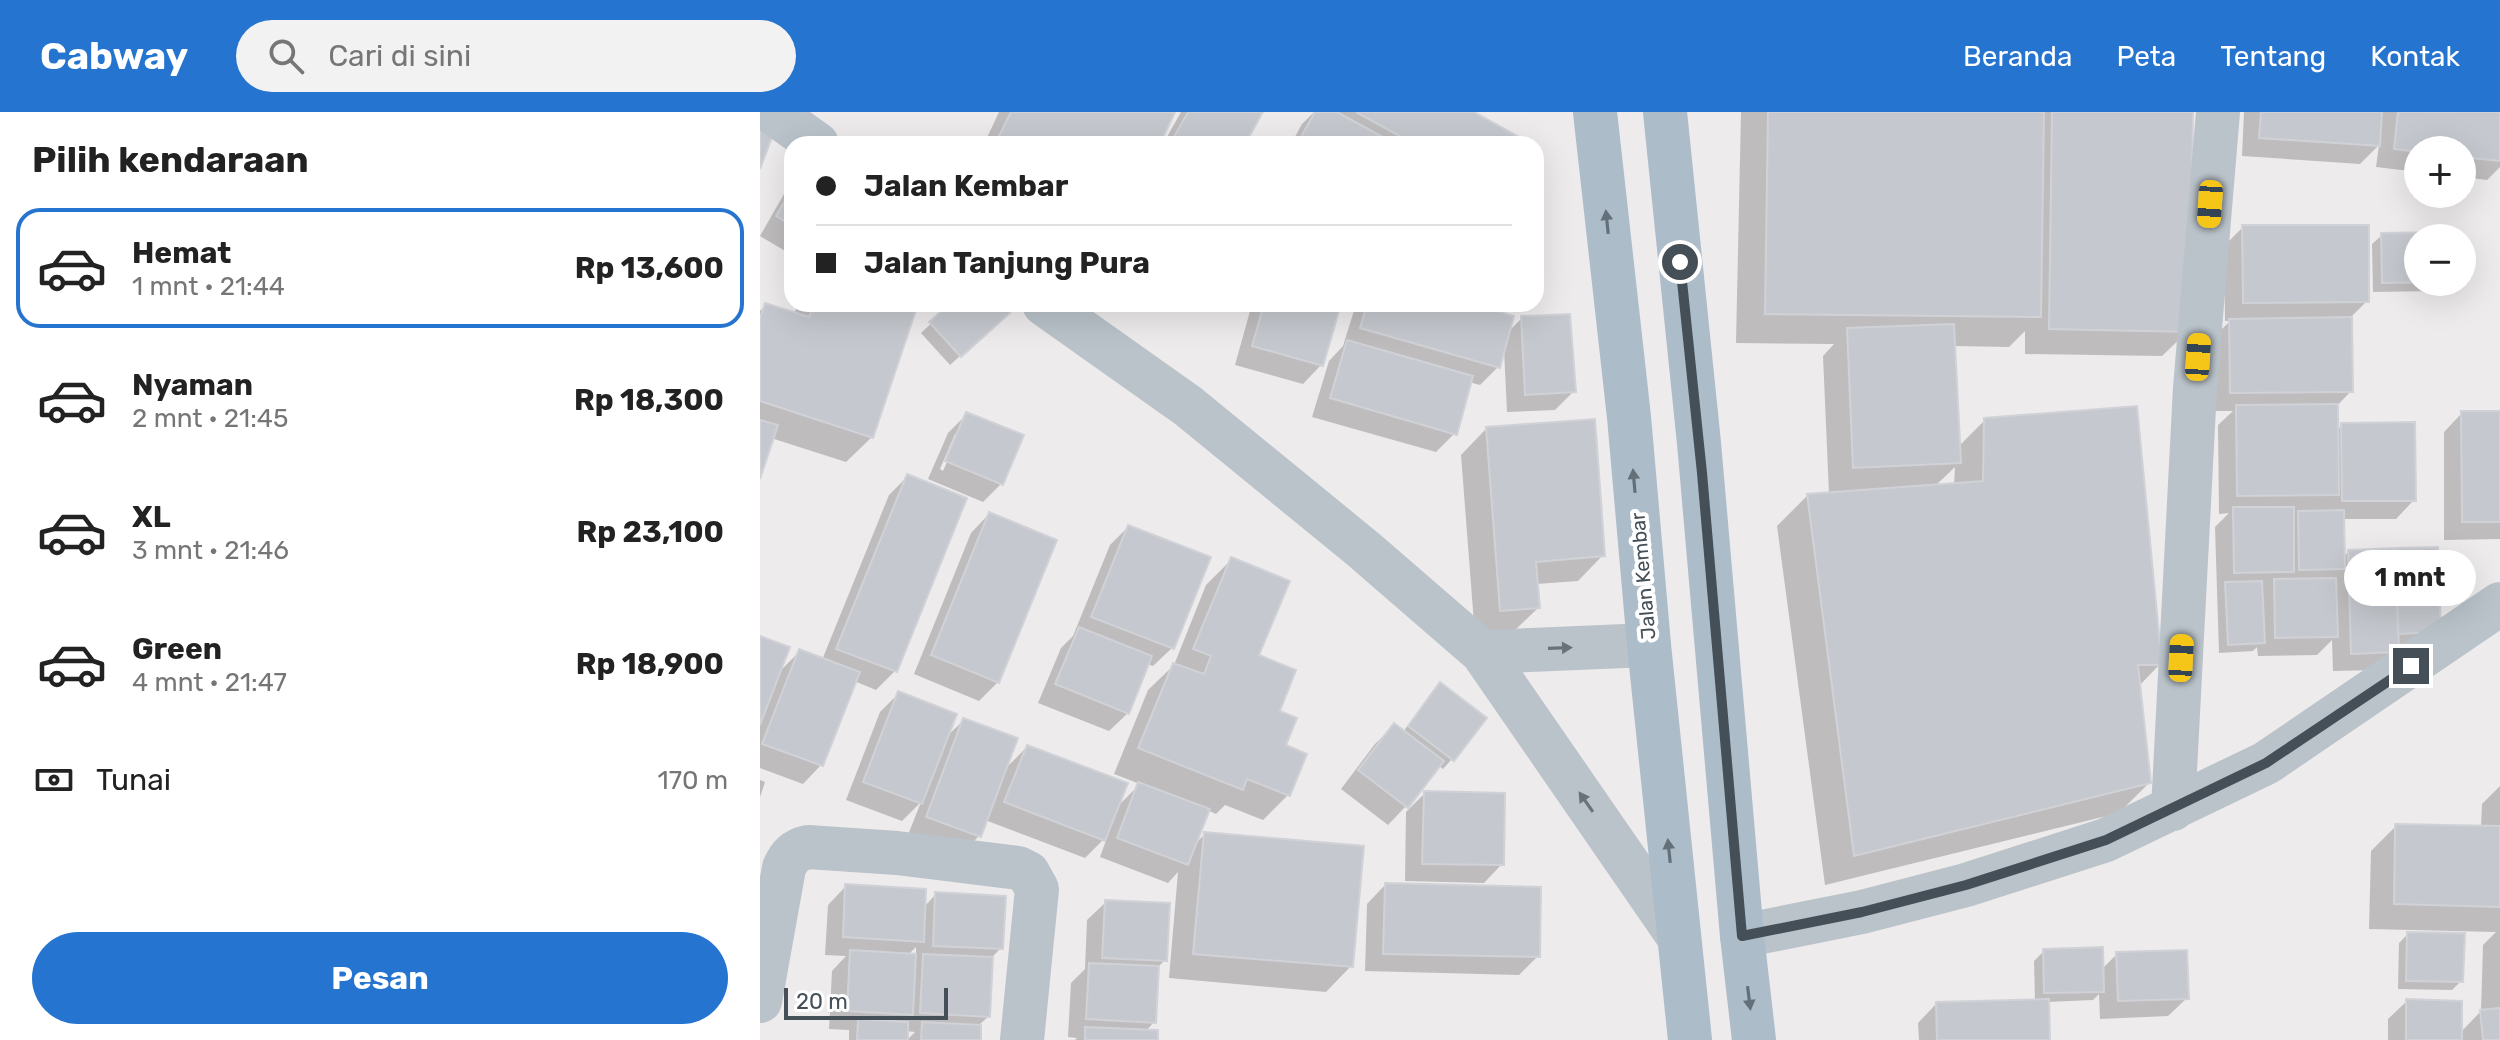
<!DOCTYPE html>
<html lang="id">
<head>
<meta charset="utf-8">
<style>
  :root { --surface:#fff; --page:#f2f2f2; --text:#222; --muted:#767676; --line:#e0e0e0; --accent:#2574cf }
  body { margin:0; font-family:Rubik,sans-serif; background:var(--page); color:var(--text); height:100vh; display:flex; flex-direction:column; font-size:30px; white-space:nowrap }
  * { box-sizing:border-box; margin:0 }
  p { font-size:26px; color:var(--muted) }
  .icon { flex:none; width:44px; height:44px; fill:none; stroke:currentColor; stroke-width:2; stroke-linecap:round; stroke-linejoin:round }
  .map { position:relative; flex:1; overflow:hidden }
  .sheet { display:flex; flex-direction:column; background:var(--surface); width:760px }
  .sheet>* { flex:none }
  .hud { position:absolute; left:24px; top:24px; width:760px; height:176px; border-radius:24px; box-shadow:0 8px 32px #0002; display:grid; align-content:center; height:176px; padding:0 32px; background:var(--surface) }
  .controls { position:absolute; left:1644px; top:24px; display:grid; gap:16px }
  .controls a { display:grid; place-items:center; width:72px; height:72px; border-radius:50%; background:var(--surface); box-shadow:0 8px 32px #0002; font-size:40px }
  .scale { position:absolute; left:24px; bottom:20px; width:164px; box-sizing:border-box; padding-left:8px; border:4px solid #454f57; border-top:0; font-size:22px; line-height:28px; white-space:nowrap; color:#454f57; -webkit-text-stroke:6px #fff; paint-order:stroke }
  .end { position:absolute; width:36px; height:36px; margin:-18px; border:10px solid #454f57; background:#fff; box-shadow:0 0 0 4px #fff }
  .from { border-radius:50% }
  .bubble { position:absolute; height:56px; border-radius:28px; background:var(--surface); box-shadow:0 8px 32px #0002; font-size:26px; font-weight:700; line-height:56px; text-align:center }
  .car { position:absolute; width:24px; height:48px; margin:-24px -12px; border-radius:10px; box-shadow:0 0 6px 2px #0007; background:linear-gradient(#f5c518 24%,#345 0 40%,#f5c518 0 76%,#345 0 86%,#f5c518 0) }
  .hud b { display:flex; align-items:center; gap:28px; height:76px; font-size:30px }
  .hud b+b { border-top:2px solid var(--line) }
  .hud i { width:20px; height:20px; background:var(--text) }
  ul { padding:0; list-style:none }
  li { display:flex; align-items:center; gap:24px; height:120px; margin:0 16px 12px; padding:0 16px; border:4px solid transparent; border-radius:24px }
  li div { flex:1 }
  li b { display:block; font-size:30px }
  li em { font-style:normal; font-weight:700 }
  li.active { border-color:var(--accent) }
  li>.icon { width:72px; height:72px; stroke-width:1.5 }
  h2 { padding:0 32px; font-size:36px; line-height:96px }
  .pay { display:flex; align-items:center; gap:20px; height:88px; padding:0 32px; font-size:30px }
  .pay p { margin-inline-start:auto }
  .cta { display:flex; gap:16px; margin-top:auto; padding:16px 32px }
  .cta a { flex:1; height:92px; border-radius:48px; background:var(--accent); color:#fff; font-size:32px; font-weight:700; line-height:92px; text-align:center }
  header { display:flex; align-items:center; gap:48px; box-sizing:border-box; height:112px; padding:0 40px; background:var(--accent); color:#fff }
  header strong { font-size:38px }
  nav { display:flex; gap:44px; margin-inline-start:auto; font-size:28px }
  .search { width:560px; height:72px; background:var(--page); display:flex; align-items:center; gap:20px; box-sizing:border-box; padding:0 28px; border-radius:44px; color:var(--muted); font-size:30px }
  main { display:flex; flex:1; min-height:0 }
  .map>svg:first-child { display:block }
  .shadow { fill:#0003; fill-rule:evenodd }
  .building { fill:#c5c8ce; stroke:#d0d2d7; stroke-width:2 }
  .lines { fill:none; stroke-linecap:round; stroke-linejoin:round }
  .minor { stroke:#bac3ca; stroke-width:44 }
  .major { stroke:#adbcc9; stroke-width:44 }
  .oneway { fill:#647079 }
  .oneway2 { fill:#68727a }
  .route { stroke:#454f57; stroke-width:10 }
  .labels { text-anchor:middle; stroke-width:8; stroke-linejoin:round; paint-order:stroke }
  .street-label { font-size:20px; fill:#454f57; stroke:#fff }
</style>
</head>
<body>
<header>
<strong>Cabway</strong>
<div class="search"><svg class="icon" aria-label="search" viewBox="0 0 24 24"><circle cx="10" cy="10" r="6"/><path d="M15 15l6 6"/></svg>Cari di sini</div>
<nav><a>Beranda</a><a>Peta</a><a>Tentang</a><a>Kontak</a></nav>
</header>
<main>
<section class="sheet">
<h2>Pilih kendaraan</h2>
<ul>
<li class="active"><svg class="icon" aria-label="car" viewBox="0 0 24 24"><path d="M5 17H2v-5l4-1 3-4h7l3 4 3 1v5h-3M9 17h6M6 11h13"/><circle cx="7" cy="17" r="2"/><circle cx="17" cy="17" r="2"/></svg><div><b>Hemat</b><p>1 mnt · 21:44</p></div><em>Rp 13,600</em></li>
<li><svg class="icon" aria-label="car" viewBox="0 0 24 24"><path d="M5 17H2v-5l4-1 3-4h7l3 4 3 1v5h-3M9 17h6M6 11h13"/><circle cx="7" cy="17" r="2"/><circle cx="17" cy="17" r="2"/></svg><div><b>Nyaman</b><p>2 mnt · 21:45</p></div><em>Rp 18,300</em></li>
<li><svg class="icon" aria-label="car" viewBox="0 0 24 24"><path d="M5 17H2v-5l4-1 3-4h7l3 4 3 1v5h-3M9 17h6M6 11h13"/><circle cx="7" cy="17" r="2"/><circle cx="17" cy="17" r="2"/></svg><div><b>XL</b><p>3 mnt · 21:46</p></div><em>Rp 23,100</em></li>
<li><svg class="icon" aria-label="car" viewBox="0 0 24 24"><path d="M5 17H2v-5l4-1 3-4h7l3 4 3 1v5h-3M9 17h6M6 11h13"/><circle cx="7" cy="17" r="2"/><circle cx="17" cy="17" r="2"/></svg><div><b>Green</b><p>4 mnt · 21:47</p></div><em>Rp 18,900</em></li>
</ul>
<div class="pay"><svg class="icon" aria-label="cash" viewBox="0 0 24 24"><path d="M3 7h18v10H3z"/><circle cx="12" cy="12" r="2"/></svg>Tunai<p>170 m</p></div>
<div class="cta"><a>Pesan</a></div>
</section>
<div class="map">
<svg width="1740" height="928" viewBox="0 0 1740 928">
  <rect width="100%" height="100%" fill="#eeebec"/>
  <path class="shadow" d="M 239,0 L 413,0 L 397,32 L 224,32 Z
    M 421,0 L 501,0 L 483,32 L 403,32 Z
    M 554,0 L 709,0 L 755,32 L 531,32 L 542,12 Z
    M 981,0 L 1431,0 L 1428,219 L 1402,244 L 1265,242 L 1265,219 L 1249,235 L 1193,234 L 1198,335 L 1225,308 L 1400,552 L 1379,574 L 1389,671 L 1359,701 L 1065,773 L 1017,414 L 1047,384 L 1069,382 L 1063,244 L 1074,232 L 976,231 ZM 1195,355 L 1194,373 L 1174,375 Z
    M 1484,0 L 1740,0 L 1740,55 L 1727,68 L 1702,65 L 1702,38 L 1658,38 L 1658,60 L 1616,55 L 1619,33 L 1600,52 L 1482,44 Z
    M 32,68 L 32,143 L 0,124 Z
    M 1483,115 L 1607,189 L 1590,206 L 1591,279 L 1576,295 L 1576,319 L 1582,313 L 1654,388 L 1636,407 L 1582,407 L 1583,446 L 1588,440 L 1676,437 L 1660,538 L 1618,558 L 1573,559 L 1572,528 L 1557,543 L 1498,544 L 1497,535 L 1493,539 L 1459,541 L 1455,415 L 1469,401 L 1459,402 L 1458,313 L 1473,299 L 1452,299 L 1451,228 L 1470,209 L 1465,209 L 1464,134 Z
    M 1622,123 L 1683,126 L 1658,126 L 1658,170 L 1683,170 L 1674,179 L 1613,180 L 1612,132 Z
    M 38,192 L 156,192 L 112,325 L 86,350 L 11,326 L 0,360 L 0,199 L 6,193 L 34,203 Z
    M 192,192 L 240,192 L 238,210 L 190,253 L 161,221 Z
    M 492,192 L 579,192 L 561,253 L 543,272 L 475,253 Z
    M 596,192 L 751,192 L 747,197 L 719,194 L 719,196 L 748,220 L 762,206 L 814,279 L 795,298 L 747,300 L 744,238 L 738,255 L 720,273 L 709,270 L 695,321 L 676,340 L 552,305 L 569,249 L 583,234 Z
    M 1702,301 L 1740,301 L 1740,427 L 1684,428 L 1684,320 Z
    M 207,302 L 241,372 L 223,390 L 168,367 L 188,321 ZM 195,322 L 199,322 L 183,359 L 180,357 Z
    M 726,317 L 843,443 L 818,469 L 776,472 L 778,496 L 752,521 L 715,524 L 701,343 Z
    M 147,365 L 204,387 L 135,559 L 116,578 L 94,569 L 61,653 L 43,672 L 0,656 L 0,526 L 18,561 L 40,539 L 62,548 L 129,383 Z
    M 229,402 L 238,570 L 219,589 L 154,562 L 211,421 Z
    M 368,415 L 412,536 L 393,554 L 387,552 L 368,601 L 349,619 L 278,591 L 301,536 L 313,524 L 350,433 Z
    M 472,447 L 497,544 L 517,600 L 528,683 L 503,708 L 465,693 L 456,702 L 447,698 L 434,733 L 445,722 L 591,854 L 566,880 L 409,866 L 418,760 L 408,771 L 340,745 L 348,723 L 325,746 L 225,708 L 219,724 L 200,743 L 148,723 L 161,690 L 142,709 L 86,688 L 120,600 L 138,582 L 185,626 L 204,608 L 244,658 L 267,635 L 356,696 L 380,672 L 354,662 L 388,578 L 414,553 L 446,473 Z
    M 671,582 L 692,647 L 683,657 L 678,653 L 646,694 L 628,713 L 581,677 L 615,632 L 634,614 L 643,620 Z
    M 0,668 L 5,670 L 0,685 Z
    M 1740,674 L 1740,928 L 1703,928 L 1701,920 L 1721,899 L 1723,833 L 1736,820 L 1609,817 L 1611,739 L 1636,714 L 1721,715 L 1722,692 Z
    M 665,681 L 742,752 L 724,771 L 645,769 L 646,700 Z
    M 625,773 L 778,844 L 759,863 L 605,859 L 607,792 Z
    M 86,774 L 164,795 L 176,782 L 241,836 L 231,846 L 229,904 L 219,913 L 219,928 L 147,928 L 155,920 L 146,919 L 146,928 L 89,928 L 89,918 L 69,917 L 72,859 L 86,844 L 65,843 L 68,793 ZM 156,835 L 156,844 L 148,843 Z
    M 346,790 L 405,848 L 397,856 L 394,910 L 385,920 L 396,928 L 315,928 L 317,926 L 308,925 L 311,871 L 325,857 L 327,808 Z
    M 1648,822 L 1701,869 L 1692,878 L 1638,877 L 1639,831 Z
    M 1284,839 L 1342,857 L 1357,842 L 1427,886 L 1408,904 L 1340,907 L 1339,882 L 1333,888 L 1287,890 L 1288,928 L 1159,928 L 1158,911 L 1176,892 L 1275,889 L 1274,849 Z
    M 1647,889 L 1700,928 L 1628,928 L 1628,907 Z"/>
  <path class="building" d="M 251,0 L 415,0 L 400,32 L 235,32 Z
    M 428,0 L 503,0 L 485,32 L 410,32 Z
    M 555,0 L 577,0 L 621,24 L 617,32 L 537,32 Z
    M 596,0 L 714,0 L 761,26 L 757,32 L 654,32 Z
    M 1008,0 L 1284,0 L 1281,205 L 1005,202 Z
    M 1292,0 L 1433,0 L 1430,220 L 1289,217 Z
    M 1501,0 L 1622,0 L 1620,34 L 1499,26 Z
    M 1638,0 L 1740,0 L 1740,49 L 1702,45 L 1702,38 L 1658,40 L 1634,37 Z
    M 0,15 L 14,20 L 0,57 Z
    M 32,77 L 32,114 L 16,104 Z
    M 1482,113 L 1609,113 L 1609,190 L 1483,191 Z
    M 1685,120 L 1685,126 L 1658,126 L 1658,170 L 1686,170 L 1622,171 L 1621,121 Z
    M 5,191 L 49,205 L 54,192 L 158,192 L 113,326 L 0,289 L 0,206 Z
    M 189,192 L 242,192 L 250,201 L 201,245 L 169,210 Z
    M 504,192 L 581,192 L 563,254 L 492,234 Z
    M 607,192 L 711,192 L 754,204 L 740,256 L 600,216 Z
    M 810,202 L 816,280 L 765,283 L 761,204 Z
    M 1592,205 L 1593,280 L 1470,281 L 1469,207 Z
    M 1194,212 L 1201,351 L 1093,356 L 1087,216 Z
    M 587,228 L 713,264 L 697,323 L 570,286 Z
    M 1578,292 L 1579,383 L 1477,384 L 1476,293 Z
    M 1377,294 L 1402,553 L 1378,553 L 1391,671 L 1094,744 L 1047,382 L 1223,369 L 1224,306 Z
    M 1701,299 L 1740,299 L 1740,410 L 1702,410 Z
    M 206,300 L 264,323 L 243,373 L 185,349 Z
    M 835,307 L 845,444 L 776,450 L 780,496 L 740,499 L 726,315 Z
    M 0,308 L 18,313 L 0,367 Z
    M 1655,310 L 1656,389 L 1582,389 L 1581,311 Z
    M 147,362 L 207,386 L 137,560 L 76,537 Z
    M 1473,395 L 1534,395 L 1534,460 L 1474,461 Z
    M 1584,398 L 1585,457 L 1539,458 L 1538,399 Z
    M 229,400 L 297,428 L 239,571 L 171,543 Z
    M 368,413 L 451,445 L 414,537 L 331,505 Z
    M 1678,435 L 1681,520 L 1638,522 L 1635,436 Z
    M 1635,436 L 1639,540 L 1591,542 L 1588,438 Z
    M 471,445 L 530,469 L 499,543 L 536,558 L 520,599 L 537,606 L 526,633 L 547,642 L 530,684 L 487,667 L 483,678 L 378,636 L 413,551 L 444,562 L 451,544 L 433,537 Z
    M 1576,466 L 1578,525 L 1515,526 L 1514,467 Z
    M 1502,469 L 1505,531 L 1468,533 L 1465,470 Z
    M 319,515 L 392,544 L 369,602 L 295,572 Z
    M 0,524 L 30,535 L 0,613 Z
    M 39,537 L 100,560 L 63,654 L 2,632 Z
    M 680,570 L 727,606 L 694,649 L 648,614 Z
    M 138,579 L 197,602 L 162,692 L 103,670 Z
    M 203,606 L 258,626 L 221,725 L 166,705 Z
    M 634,611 L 684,649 L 648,696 L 598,658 Z
    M 267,633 L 368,671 L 345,729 L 244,690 Z
    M 378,670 L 450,697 L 428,753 L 357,726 Z
    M 664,679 L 745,681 L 744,753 L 662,752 Z
    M 1635,712 L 1740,714 L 1740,795 L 1634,792 Z
    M 444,720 L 604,734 L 593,855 L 433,842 Z
    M 625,771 L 781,775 L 780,845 L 623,842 Z
    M 85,772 L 166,777 L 164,830 L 83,825 Z
    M 175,780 L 246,784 L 243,837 L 173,834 Z
    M 345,788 L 410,791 L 407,849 L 342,846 Z
    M 1647,820 L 1705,821 L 1703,870 L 1646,869 Z
    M 1343,835 L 1344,880 L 1284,881 L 1283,837 Z
    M 90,838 L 156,842 L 153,903 L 87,899 Z
    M 1427,838 L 1429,887 L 1358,889 L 1356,840 Z
    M 163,842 L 233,845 L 230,905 L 160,901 Z
    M 329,851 L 399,854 L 396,911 L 326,907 Z
    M 1289,887 L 1290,928 L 1177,928 L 1176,890 Z
    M 1646,887 L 1702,889 L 1702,928 L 1646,928 Z
    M 1740,896 L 1740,928 L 1723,928 L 1720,898 Z
    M 98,907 L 148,910 L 148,928 L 97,928 Z
    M 162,910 L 221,913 L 221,928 L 161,928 Z
    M 325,915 L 398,918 L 398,928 L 325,928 Z"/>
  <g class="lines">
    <path class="minor" d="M 12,0 L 57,32
      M 284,192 L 428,294 L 603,437 L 722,540 L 918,824
      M 722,540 L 889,533
      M 1413,697 L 1435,276 L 1458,0
      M 982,824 L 1102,800 L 1206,773 L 1346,728 L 1506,651 L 1740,492
      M 0,889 L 24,756 C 29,744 35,738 48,735 L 137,741 L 258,756 L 268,761 L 277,777 L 262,928"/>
    <path class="major" d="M 835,0 L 869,305 L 889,533 L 930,928
      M 905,0 L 939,331 L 982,824 L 994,928"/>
  </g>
  <defs><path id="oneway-solid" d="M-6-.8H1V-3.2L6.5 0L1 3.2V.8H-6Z" transform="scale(2)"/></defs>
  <g class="oneway">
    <use href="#oneway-solid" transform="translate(847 110) rotate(-96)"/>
    <use href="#oneway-solid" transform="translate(874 369) rotate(-95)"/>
    <use href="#oneway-solid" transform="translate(909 739) rotate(-96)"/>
    <use href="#oneway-solid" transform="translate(989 886) rotate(83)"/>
  </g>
  <g class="oneway2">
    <use href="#oneway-solid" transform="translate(800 536) rotate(-2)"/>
    <use href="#oneway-solid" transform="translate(826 690) rotate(-125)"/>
  </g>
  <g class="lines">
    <path class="route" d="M 920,150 L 942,361 L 982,824 L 1102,800 L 1206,773 L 1346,728 L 1506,651 L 1651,554"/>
  </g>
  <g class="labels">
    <g class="street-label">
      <text transform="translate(883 464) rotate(-95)" y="7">Jalan Kembar</text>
    </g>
  </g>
</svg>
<div class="controls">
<a>+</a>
<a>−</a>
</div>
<div class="scale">20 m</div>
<i class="end from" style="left:920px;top:150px"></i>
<i class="end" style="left:1651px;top:554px"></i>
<div class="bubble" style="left:1584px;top:438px;width:132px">1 mnt</div>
<i class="car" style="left:1450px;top:92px;rotate:184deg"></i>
<i class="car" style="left:1438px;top:245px;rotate:4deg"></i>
<i class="car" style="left:1421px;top:546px;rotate:3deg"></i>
<div class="hud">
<b><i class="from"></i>Jalan Kembar</b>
<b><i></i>Jalan Tanjung Pura</b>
</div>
</div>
</main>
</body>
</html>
